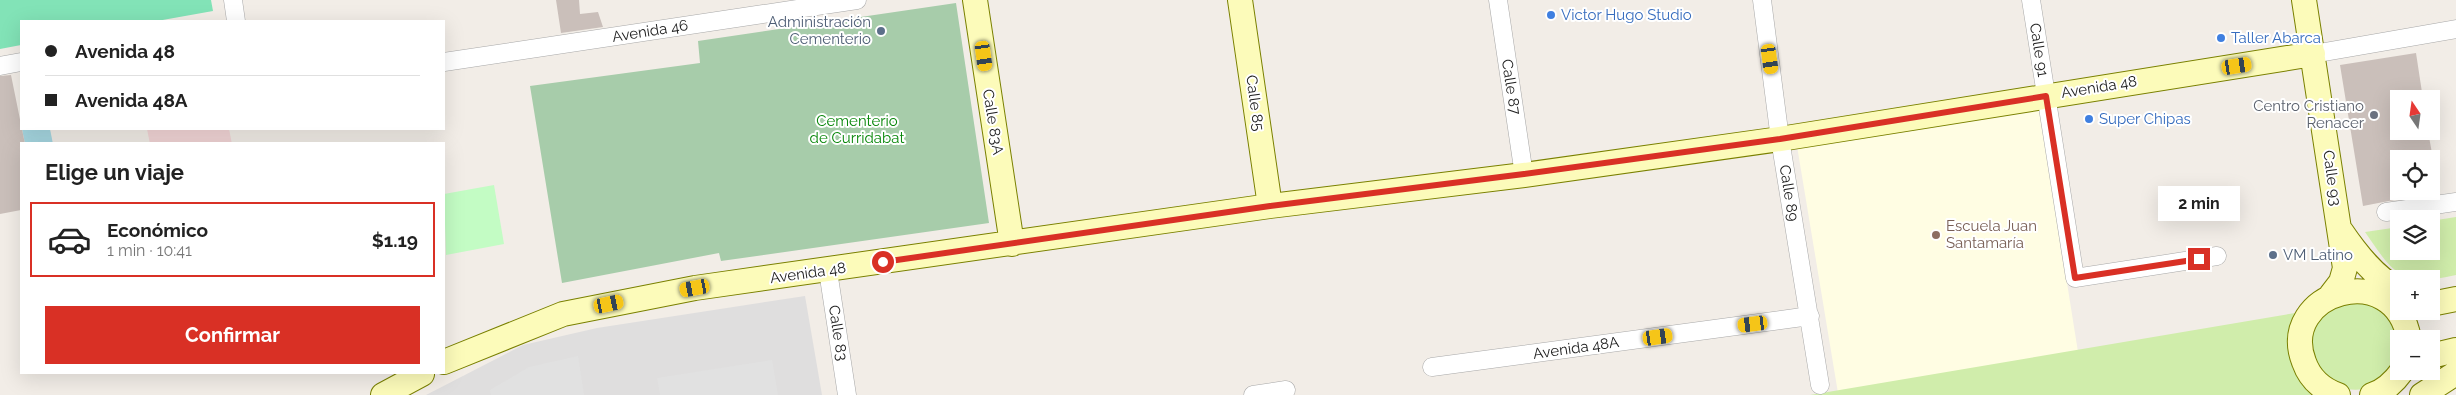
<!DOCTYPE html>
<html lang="es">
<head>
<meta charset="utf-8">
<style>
  :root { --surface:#fff; --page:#f2f2f2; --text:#222; --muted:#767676; --line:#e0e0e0; --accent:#d93025 }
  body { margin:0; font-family:Raleway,sans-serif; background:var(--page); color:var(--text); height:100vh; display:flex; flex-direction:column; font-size:19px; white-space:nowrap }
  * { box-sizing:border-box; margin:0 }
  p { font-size:16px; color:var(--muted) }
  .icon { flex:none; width:28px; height:28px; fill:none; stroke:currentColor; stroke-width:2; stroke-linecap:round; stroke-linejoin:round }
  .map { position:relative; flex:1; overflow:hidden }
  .sheet { position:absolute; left:20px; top:142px; width:425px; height:232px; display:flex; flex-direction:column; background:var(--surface); border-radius:0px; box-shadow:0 5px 20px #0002 }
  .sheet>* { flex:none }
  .guide { position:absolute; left:20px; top:20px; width:425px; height:110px; border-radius:0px; box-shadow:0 5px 20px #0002; display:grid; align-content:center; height:110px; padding:0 25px; background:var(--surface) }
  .needle { width:32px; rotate:347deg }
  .controls { position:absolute; left:2390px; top:90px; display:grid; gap:10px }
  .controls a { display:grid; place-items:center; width:50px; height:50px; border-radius:0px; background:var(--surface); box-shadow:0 5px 20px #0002; font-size:25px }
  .end { position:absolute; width:22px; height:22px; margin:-11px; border:6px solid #d93025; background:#fff; box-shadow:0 0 0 2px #fff }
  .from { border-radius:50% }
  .bubble { position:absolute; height:35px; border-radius:0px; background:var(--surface); box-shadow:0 5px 20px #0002; font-size:16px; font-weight:700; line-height:35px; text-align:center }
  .car { position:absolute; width:15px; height:30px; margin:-15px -8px; border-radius:6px; box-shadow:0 0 4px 1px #0007; background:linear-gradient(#f5c518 24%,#345 0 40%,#f5c518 0 76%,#345 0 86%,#f5c518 0) }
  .guide b { display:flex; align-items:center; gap:18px; height:48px; font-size:19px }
  .guide b+b { border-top:1px solid var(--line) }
  .guide i { width:12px; height:12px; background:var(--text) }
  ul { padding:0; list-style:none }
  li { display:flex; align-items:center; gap:15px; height:75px; margin:0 10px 8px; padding:0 15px; border:2px solid var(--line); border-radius:0px }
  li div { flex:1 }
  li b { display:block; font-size:19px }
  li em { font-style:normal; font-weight:700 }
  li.current { border-color:var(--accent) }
  li>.icon { width:45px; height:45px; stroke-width:1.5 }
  h2 { padding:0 25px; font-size:22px; line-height:60px }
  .cta { display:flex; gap:10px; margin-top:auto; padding:10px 25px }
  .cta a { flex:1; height:58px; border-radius:0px; background:var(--accent); color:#fff; font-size:20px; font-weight:700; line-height:58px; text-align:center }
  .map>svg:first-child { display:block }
  .residential { fill:#dfdede }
  .commercial { fill:#f3d6d7 }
  .education { fill:#fffde3 }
  .grass { fill:#d0edab }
  .cemetery { fill:#a7ccaa }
  .park { fill:#c3fcc4 }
  .pitch { fill:#82e3b7 }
  .parking { fill:#e1e1e1 }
  .water { fill:#a6d7e1 }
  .building { fill:#cabfba }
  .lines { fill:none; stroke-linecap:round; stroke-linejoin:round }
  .street-casing { stroke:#a8a8a8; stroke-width:19 }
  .secondary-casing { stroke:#7a8000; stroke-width:26 }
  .street { stroke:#fff; stroke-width:18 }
  .secondary { stroke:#fcfbba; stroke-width:24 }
  .route { stroke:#d93025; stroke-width:6 }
  .shop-dot { fill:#3f7fe0; stroke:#fff; stroke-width:2 }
  .service-dot { fill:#5c6f8a; stroke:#fff; stroke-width:2 }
  .worship-dot { fill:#6b7280; stroke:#fff; stroke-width:2 }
  .education-dot { fill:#8d6e63; stroke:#fff; stroke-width:2 }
  .labels { text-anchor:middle; stroke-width:4; stroke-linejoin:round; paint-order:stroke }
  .shop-label { font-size:15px; fill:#366cbe; stroke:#fff; text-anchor:start }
  .service-label { font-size:15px; fill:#4e5e75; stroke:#fff; text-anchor:end }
  .street-label { font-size:15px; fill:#212121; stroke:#fff }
  .worship-label { font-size:15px; fill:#5b616d; stroke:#fff; text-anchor:end }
  .park-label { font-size:15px; fill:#078709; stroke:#fff }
  .education-label { font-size:15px; fill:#785e54; stroke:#fff; text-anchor:start }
</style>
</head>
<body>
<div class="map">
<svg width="2456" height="395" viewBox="0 0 2456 395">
  <rect width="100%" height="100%" fill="#f2ede7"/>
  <path class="residential" d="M 805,296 L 822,395 L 426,395 L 523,345 L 597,328 Z"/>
  <path class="commercial" d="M 147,129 L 229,129 L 232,144 L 150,144 Z"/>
  <path class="education" d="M 2039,107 L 2078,352 L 1838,393 L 1797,146 Z"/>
  <path class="grass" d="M 2456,217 L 2456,275 C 2402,287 2395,276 2365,232 L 2399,227 L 2399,251 L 2431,251 L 2431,221 Z
    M 2369,300 C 2376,305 2389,312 2393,319 C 2409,347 2394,381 2363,389 C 2333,395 2306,363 2310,335 C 2311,327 2321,316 2326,309 Z
    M 2301,312 L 2298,375 L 2311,395 L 1810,395 Z"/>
  <path class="cemetery" d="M 956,3 L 989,223 L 721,261 L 719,253 L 562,283 L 530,86 L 700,63 L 698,41 Z"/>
  <path class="park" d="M 494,185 L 504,244 L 446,255 L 444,194 Z"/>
  <path class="pitch" d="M 0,0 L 211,0 L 213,11 L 157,21 L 21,21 L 21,45 L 0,49 Z"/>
  <path class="parking" d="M 578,356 L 584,395 L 491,395 L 490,390 L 529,367 Z
    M 772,360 L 778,395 L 660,395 L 657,378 Z"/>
  <path class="water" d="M 22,129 L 50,129 L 53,144 L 25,144 Z"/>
  <path class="building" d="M 556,0 L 579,0 L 580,14 L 598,12 L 603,27 L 561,33 Z
    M 2416,53 L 2423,99 L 2399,99 L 2399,131 L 2428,131 L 2433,159 L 2399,159 L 2399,199 L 2363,206 L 2340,65 Z
    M 11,75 L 25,144 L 21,144 L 21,210 L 0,214 L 0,76 Z"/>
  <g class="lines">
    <g class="street-casing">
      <path id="street" d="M 233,0 L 236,21
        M 1498,0 L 1524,175
        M 1762,0 L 1780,139 L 1820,385
        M 2031,0 L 2075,278 L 2217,256
        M 2313,54 L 2456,29
        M 444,62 L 857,0
        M 0,66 L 21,62
        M 2386,212 L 2456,202
        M 828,271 L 847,395
        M 1432,367 L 1810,316
        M 1253,395 L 1286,390"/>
    </g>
    <g class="secondary-casing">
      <path id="secondary" d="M 975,0 L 1012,244
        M 1240,0 L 1270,206
        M 2304,0 L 2345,268 L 2341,282 L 2331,295
        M 2341,231 C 2356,253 2375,278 2399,290
        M 2431,304 L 2456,299
        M 2431,356 L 2456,350
        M 444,362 L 563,314 L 695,288 L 1270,206 L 1524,175 L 1780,139 L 2313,54
        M 383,395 L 422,374
        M 2338,395 C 2321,389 2310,379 2304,362 C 2277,292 2395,257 2409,339
        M 2372,395 C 2385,391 2394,382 2402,371
        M 2422,395 L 2456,373"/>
    </g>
    <use href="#street" class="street"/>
    <use href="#secondary" class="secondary"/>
  </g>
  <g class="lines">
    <path class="route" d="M 883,262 L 1270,206 L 1524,174 L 1780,139 L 2046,96 L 2075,278 L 2199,259"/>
  </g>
  <g class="shop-dot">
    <circle cx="1551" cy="15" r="5"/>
    <circle cx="2221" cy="38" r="5"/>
    <circle cx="2089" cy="119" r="5"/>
  </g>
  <g class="service-dot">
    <circle cx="881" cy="31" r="5"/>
    <circle cx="2273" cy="255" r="5"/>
  </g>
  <circle class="worship-dot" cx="2374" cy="115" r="5"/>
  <circle class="education-dot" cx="1936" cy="235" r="5"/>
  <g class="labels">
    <g class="shop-label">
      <text x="1561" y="20">Victor Hugo Studio</text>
      <text x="2231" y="43">Taller Abarca</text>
      <text x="2099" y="124">Super Chipas</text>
    </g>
    <g class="service-label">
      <text x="871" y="27">Administración<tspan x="871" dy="17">Cementerio</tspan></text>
      <text x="2283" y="260" text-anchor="start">VM Latino</text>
    </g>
    <g class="street-label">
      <text transform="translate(650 31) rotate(-9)" y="5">Avenida 46</text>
      <text transform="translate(2039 50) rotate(81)" y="5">Calle 91</text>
      <text transform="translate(1511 87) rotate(81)" y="5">Calle 87</text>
      <text transform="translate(2099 87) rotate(-9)" y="5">Avenida 48</text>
      <text transform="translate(1255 103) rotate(82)" y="5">Calle 85</text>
      <text transform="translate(993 122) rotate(81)" y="5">Calle 83A</text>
      <text transform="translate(2332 178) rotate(82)" y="5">Calle 93</text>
      <text transform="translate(1789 193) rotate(81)" y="5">Calle 89</text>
      <text transform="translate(808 273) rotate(-8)" y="5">Avenida 48</text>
      <text transform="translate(838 333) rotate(81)" y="5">Calle 83</text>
      <text transform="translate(1576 348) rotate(-8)" y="5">Avenida 48A</text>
    </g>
    <g class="worship-label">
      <text x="2364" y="111">Centro Cristiano<tspan x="2364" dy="17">Renacer</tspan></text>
    </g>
    <g class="park-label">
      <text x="857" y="126">Cementerio<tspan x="857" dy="17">de Curridabat</tspan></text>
    </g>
    <g class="education-label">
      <text x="1946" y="231">Escuela Juan<tspan x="1946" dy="17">Santamaría</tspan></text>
    </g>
  </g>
</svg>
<div class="controls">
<a><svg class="needle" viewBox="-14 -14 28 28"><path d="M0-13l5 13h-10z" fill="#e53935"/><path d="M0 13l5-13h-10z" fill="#767676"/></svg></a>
<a><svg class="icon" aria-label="locate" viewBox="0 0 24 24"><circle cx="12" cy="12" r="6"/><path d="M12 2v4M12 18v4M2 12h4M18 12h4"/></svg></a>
<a><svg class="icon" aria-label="layers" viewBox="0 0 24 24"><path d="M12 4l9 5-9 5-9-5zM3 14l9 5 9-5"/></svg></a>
<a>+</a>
<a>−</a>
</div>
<i class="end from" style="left:883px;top:262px"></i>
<i class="end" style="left:2199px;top:259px"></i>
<div class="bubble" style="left:2158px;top:186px;width:82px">2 min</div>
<i class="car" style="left:984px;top:56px;rotate:172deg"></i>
<i class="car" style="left:1770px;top:59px;rotate:172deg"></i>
<i class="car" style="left:2237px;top:66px;rotate:81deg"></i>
<i class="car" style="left:695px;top:288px;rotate:260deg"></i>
<i class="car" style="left:609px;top:304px;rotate:78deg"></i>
<i class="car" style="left:1753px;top:324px;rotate:263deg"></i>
<i class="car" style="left:1658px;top:337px;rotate:82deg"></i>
<div class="guide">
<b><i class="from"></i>Avenida 48</b>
<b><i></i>Avenida 48A</b>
</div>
<section class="sheet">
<h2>Elige un viaje</h2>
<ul>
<li class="current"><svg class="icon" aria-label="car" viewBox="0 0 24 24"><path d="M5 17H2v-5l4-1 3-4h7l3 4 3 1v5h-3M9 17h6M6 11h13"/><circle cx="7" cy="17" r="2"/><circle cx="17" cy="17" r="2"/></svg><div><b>Económico</b><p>1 min · 10:41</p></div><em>$1.19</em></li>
</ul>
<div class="cta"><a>Confirmar</a></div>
</section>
</div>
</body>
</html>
